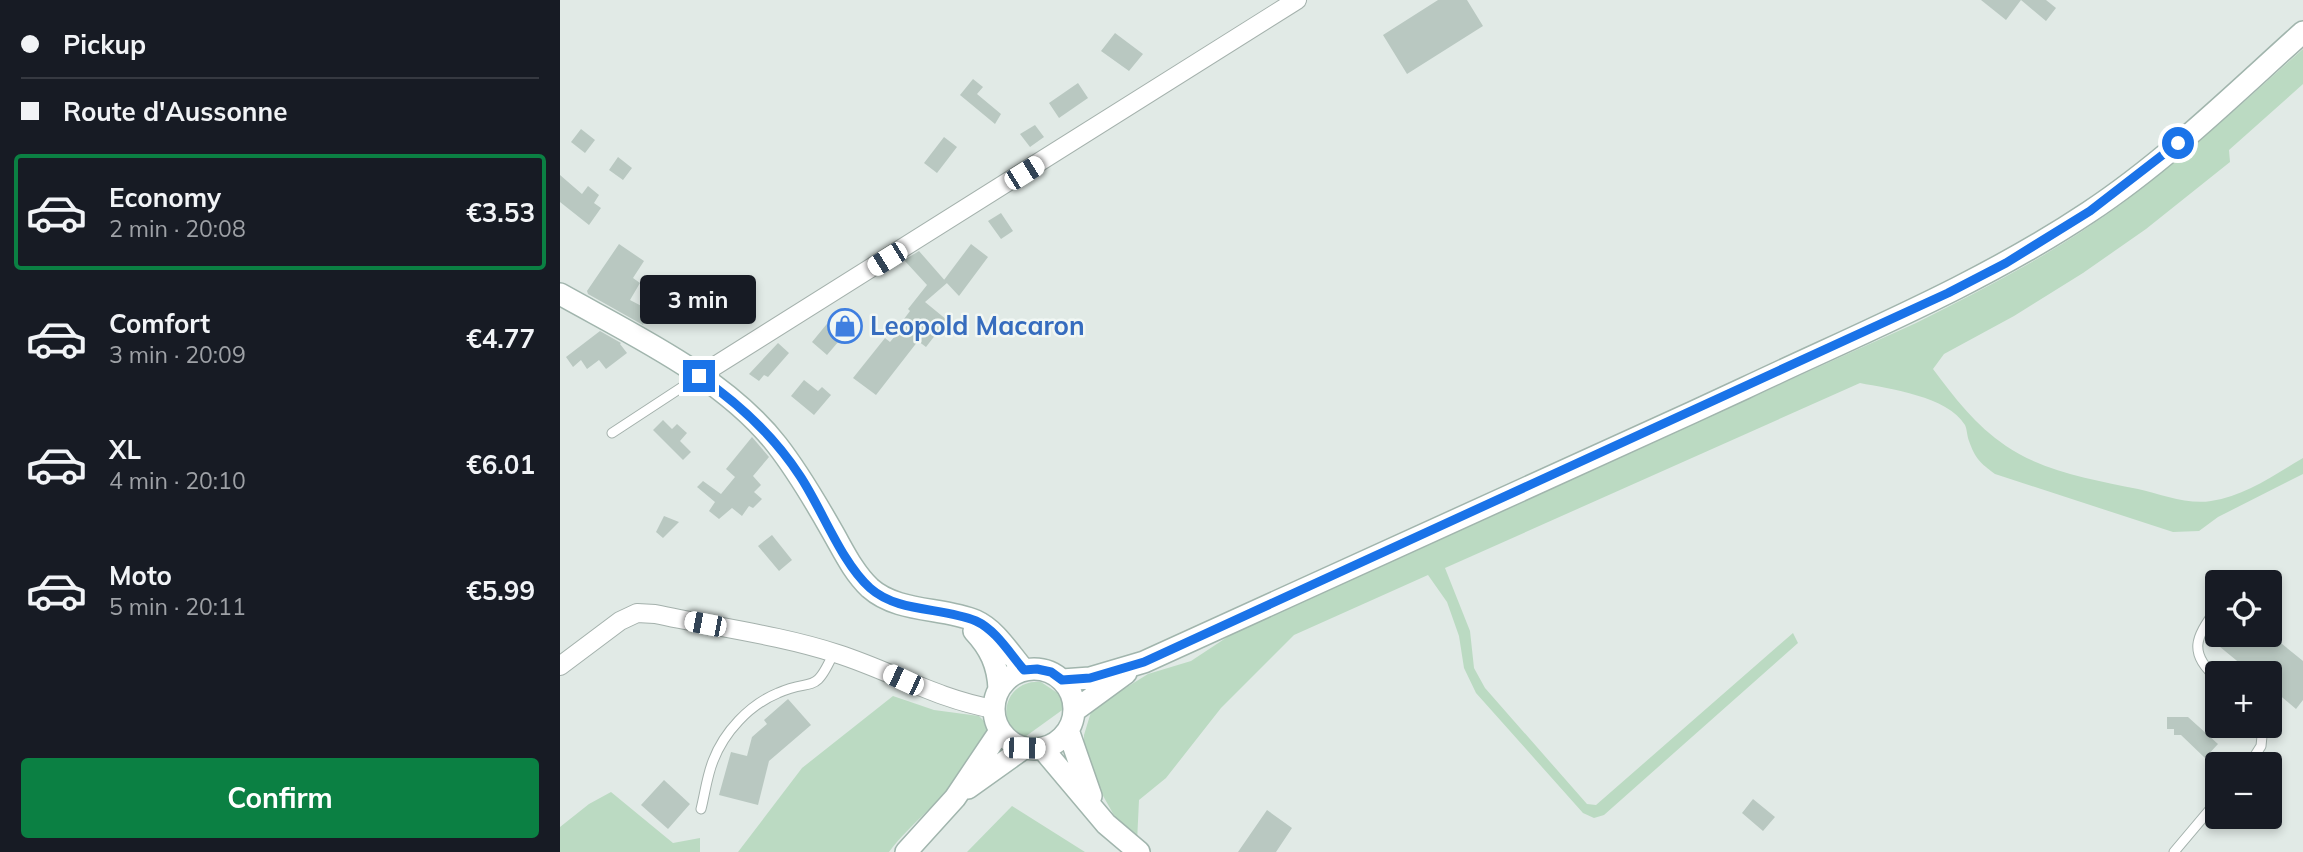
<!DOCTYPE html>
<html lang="en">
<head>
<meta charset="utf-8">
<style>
  :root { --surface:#171b24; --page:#20242c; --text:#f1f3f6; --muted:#9ea1a6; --line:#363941; --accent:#0b8043 }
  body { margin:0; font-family:Mulish,sans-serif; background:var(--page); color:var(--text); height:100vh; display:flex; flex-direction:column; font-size:26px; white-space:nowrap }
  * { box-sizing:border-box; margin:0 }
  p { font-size:23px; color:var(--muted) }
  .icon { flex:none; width:38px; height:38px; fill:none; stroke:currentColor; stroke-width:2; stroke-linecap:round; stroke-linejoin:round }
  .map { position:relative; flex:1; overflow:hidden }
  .sheet { display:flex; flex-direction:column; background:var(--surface); width:560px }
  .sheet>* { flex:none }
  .top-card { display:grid; align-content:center; height:154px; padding:0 21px; background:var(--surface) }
  .controls { position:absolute; left:1645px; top:570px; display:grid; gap:14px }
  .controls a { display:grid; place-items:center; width:77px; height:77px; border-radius:7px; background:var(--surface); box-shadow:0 4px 10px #0003; font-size:35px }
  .end { position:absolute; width:32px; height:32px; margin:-16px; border:9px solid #1a73e8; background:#fff; box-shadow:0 0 0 4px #fff }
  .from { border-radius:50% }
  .bubble { position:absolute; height:49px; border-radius:7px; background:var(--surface); box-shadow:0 4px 10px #0003; font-size:23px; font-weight:700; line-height:49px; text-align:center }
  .car { position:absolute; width:21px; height:42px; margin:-21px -10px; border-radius:9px; box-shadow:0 0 5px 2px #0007; background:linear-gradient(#fff 24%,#345 0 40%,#fff 0 76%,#345 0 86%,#fff 0) }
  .top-card b { display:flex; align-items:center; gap:24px; height:66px; font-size:26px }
  .top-card b+b { border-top:2px solid var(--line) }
  .top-card i { width:18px; height:18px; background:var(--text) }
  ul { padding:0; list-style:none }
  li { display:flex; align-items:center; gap:21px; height:116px; margin:0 14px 10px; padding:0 7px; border:4px solid transparent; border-radius:7px }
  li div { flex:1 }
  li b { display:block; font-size:26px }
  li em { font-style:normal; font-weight:700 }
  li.on { border-color:var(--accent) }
  li>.icon { width:63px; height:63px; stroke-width:1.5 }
  .button { display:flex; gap:14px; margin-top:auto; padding:14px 21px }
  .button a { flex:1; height:80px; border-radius:7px; background:var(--accent); color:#fff; font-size:28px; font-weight:700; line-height:80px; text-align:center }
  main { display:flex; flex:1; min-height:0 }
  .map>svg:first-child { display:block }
  .green { fill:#bbdac2 }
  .building { fill:#b9c8c1 }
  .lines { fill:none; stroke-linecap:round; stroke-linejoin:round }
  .service-casing { stroke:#a4b1ac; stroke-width:11 }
  .minor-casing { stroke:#a4b1ac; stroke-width:20 }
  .secondary-casing { stroke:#a1b5ad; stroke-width:24 }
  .service { stroke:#fff; stroke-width:9 }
  .minor { stroke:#fff; stroke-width:18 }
  .secondary { stroke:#fff; stroke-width:21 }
  .route { stroke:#1a73e8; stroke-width:9 }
  .labels { text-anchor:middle; stroke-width:5; stroke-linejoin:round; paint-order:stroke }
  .shop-label { font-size:26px; font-weight:bold; fill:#366cbe; stroke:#f1f7f4; text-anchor:start }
</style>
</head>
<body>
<main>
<section class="sheet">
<div class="top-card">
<b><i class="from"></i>Pickup</b>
<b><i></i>Route d'Aussonne</b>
</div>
<ul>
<li class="on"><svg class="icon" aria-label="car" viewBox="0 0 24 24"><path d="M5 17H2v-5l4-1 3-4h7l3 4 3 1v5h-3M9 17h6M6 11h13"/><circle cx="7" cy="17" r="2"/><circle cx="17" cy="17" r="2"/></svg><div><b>Economy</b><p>2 min · 20:08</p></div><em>€3.53</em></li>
<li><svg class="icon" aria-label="car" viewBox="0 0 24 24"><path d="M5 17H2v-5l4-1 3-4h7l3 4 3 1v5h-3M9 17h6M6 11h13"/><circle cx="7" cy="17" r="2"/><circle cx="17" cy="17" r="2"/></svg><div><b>Comfort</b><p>3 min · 20:09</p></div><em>€4.77</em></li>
<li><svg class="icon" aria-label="car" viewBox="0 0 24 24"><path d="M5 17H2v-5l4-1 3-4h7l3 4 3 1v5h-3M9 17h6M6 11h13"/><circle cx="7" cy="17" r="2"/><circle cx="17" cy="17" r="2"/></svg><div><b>XL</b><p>4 min · 20:10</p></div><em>€6.01</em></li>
<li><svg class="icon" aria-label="car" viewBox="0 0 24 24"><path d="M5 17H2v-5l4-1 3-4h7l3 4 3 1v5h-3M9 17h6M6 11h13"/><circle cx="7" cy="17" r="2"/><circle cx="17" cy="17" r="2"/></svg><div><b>Moto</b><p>5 min · 20:11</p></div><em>€5.99</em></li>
</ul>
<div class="button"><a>Confirm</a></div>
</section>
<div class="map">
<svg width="1743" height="852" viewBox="0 0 1743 852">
  <rect width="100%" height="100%" fill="#e1eae6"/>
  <path class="green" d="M 1743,49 L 1743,84 L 1669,150 L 1670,162 L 1586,229 L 1523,273 L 1454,316 L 1384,354 L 1373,369 C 1394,397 1416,426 1446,446 C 1484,472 1534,480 1578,489 C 1600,494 1628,505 1651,501 C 1685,496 1714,475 1743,458 L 1743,474 L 1658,517 L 1639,531 L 1613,532 L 1435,474 C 1420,463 1415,458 1409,441 C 1407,436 1407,429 1405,425 C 1387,396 1330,389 1300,383 L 885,568 L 910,631 L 914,668 L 925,688 L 1027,804 L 1036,805 L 1233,633 L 1238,643 L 1044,815 L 1034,818 L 1023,813 L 916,693 L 904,668 L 899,636 L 887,602 L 868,575 L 734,635 L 661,708 L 606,778 L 579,800 L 577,842 L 555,817 L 524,762 L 524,735 L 531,712 L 546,700 L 588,674 L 631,661 L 681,628 L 1356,323 C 1426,288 1496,252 1560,205 C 1624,158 1683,102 1743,49 Z
    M 481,682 L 499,694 L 505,708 L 462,739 C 433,720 447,679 481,682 Z
    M 333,696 L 374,710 L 419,716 L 427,724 C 424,770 356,815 329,852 L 178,852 L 242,768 Z
    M 51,792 L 113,843 L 140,838 L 140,852 L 0,852 L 0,827 L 29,804 Z
    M 452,806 L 525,852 L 407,852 Z"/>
  <path class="building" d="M 878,0 L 907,0 L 923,26 L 847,74 L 823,35 Z
    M 1421,0 L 1486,0 L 1496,8 L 1486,21 L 1461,0 L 1446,20 Z
    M 555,33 L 583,54 L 569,71 L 541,51 Z
    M 413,79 L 423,87 L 417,94 L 441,114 L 435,124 L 400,95 Z
    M 518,83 L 528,98 L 499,118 L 489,103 Z
    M 475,125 L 484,137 L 470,147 L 460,134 Z
    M 21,129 L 35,140 L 25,153 L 11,142 Z
    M 384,137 L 397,147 L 377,173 L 364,163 Z
    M 58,157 L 72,168 L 63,180 L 49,170 Z
    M 0,175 L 22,194 L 28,186 L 39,195 L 34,203 L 41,208 L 29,225 L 0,202 Z
    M 441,213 L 453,231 L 441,239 L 428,221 Z
    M 59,244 L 84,261 L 73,278 L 80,283 L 70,300 L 91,311 L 83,325 L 28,294 L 27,291 Z
    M 411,244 L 428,257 L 399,296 L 384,280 Z
    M 359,251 L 387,283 L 365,302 L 387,320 L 366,347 L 358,341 L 316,395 L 293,378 L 325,338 L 330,342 L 347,322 L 344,319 L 350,311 L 348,309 L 367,285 L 344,260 Z
    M 280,308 L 296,321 L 267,355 L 252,342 Z
    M 40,331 L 61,343 L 60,344 L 67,353 L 46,369 L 39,360 L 27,369 L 21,360 L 13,367 L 6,357 Z
    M 218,343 L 229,353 L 208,377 L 204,375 L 199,381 L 189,374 Z
    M 244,380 L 258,391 L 262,387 L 271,395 L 254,415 L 231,396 Z
    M 103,420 L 112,429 L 117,424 L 127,433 L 120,441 L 131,452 L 123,460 L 93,430 Z
    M 192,437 L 209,457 L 193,476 L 201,485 L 194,492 L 202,499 L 193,508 L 189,506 L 182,516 L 172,508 L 159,519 L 149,511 L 155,502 L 137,487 L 143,481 L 161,494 L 175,477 L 166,469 Z
    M 104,516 L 119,522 L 103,538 L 96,532 Z
    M 212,535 L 232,560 L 219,571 L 198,546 Z
    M 1659,635 L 1711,635 L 1743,661 L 1743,700 L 1736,709 L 1710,687 L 1710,674 L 1693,674 L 1654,642 Z
    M 228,699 L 251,725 L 209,761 L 198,805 L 159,795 L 171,752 L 187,756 L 192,737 L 207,724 L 204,720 Z
    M 1607,717 L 1628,717 L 1658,744 L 1645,758 L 1621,735 L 1614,735 L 1614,729 L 1607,729 Z
    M 104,780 L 130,804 L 108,829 L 81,805 Z
    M 1193,799 L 1215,817 L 1203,831 L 1182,813 Z
    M 707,810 L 732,828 L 716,852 L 678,852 Z"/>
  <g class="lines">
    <g class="service-casing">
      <path id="service" d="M 52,433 L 139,376
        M 1657,609 C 1635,636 1628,654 1657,678
        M 1689,765 L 1701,746 L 1703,726
        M 141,809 C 145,793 147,776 153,761 C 164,732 189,705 218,693 C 253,677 254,697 274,652
        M 1614,852 L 1657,801"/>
    </g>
    <g class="minor-casing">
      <path id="minor" d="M 139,376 L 737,0
        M 0,666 L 60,621 L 77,613 L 95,614 C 155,627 220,635 278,654 C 331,671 377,699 434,709"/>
    </g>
    <g class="secondary-casing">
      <path id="secondary" d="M 0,294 C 73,335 165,378 217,445 C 238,472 255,501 272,531 C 283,550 293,572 310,588 C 338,613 383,607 416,621 C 436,630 450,654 464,670
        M 414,631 C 430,648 438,665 439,689
        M434 709a40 40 0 1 1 80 0a40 40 0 1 1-80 0Z
        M 502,680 L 530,678 L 584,662 C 783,570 985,481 1185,388 C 1301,333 1421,284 1529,212 C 1606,161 1674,94 1743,32
        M 514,711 L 566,673
        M 508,730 L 531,796
        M 482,748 L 546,824 L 579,852
        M 408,788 L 464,748
        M 346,852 L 395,798 L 440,731"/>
    </g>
    <use href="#service" class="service"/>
    <use href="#minor" class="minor"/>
    <use href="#secondary" class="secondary"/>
  </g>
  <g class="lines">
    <path class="route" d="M 139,376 C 178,403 214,436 240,476 C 262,509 281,562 310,588 C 338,613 383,607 416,621 C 436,630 450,654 464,670 L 477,669 L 491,672 L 502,680 L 530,678 L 584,662 L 1388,293 L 1446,263 L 1530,211 L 1618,143"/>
  </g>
  <defs>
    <g id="shop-ring" transform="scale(1.75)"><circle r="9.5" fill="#f1f7f4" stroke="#3f7fe0" stroke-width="1.5"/><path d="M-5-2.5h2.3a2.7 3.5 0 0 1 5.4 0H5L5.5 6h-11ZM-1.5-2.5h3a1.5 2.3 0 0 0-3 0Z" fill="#3f7fe0"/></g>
  </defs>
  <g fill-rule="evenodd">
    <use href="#shop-ring" x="285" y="326"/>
  </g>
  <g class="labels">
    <g class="shop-label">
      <text x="310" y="335">Leopold Macaron</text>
    </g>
  </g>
</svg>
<div class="controls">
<a><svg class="icon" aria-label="locate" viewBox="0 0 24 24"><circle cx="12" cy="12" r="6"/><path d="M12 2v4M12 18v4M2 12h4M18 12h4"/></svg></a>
<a>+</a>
<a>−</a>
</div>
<i class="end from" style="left:1618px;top:143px"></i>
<i class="end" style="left:139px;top:376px"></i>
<div class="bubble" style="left:80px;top:275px;width:116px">3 min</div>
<i class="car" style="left:464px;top:173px;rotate:58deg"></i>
<i class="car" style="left:327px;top:259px;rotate:238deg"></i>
<i class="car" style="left:145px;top:624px;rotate:281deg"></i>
<i class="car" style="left:343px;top:680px;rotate:295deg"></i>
<i class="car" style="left:464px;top:748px;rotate:91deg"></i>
</div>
</main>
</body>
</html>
